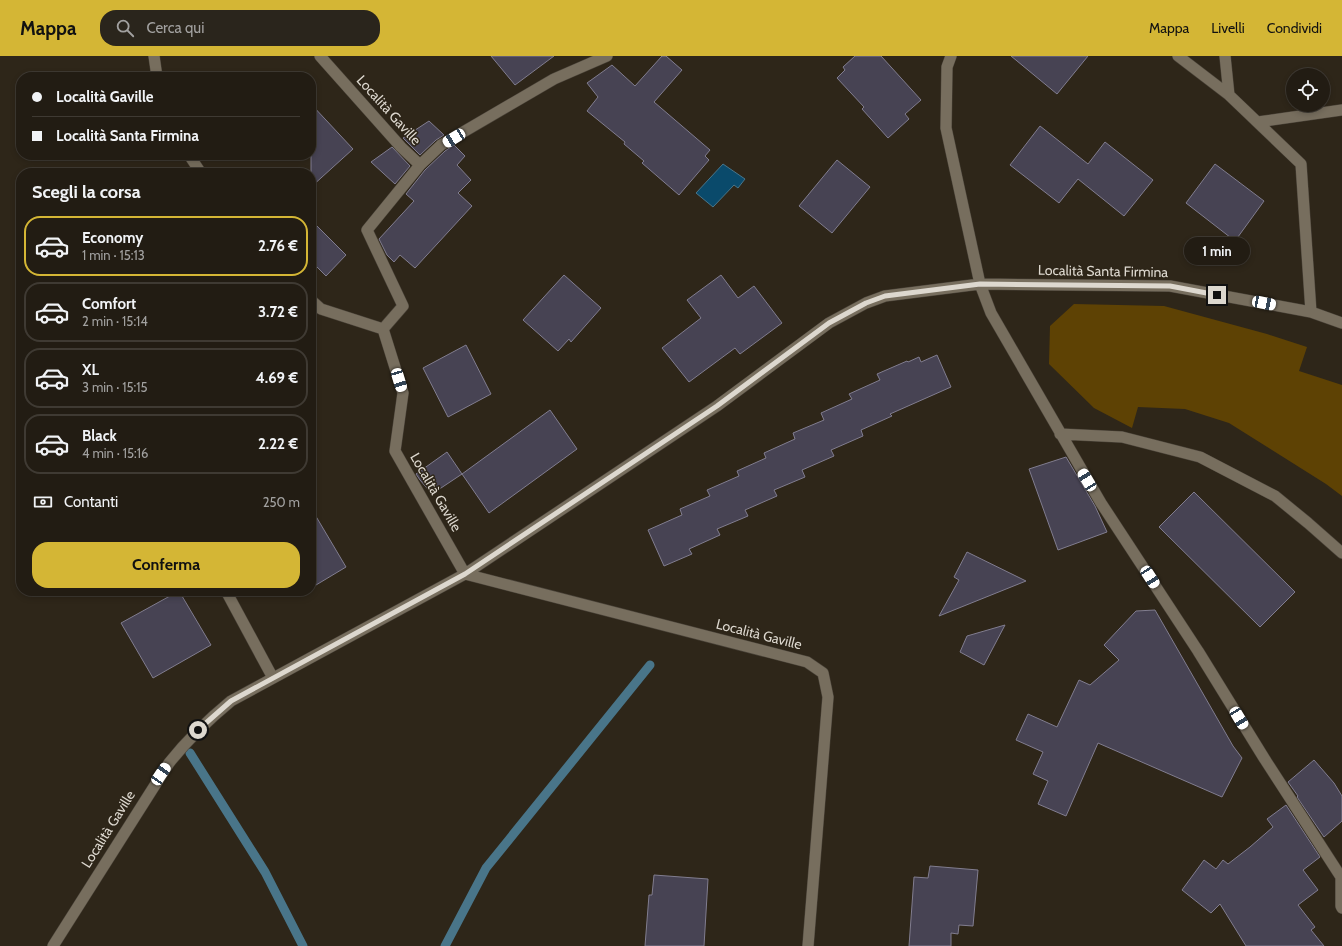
<!DOCTYPE html>
<html lang="it">
<head>
<meta charset="utf-8">
<style>
  :root { --surface:#221c13; --page:#2a251c; --text:#f1f3f6; --muted:#a2a1a0; --line:#3f3a33; --accent:#d4b635 }
  body { margin:0; font-family:Cabin,sans-serif; background:var(--page); color:var(--text); height:100vh; display:flex; flex-direction:column; font-size:15px; white-space:nowrap }
  * { box-sizing:border-box; margin:0 }
  p { font-size:13px; color:var(--muted) }
  .icon { flex:none; width:22px; height:22px; fill:none; stroke:currentColor; stroke-width:2; stroke-linecap:round; stroke-linejoin:round }
  .map { position:relative; flex:1; overflow:hidden }
  .side { position:absolute; left:16px; top:112px; width:300px; height:428px; display:flex; flex-direction:column; background:var(--surface); border-radius:16px; box-shadow:0 2px 6px #0003,0 0 0 1px var(--line) }
  .side>* { flex:none }
  .banner { position:absolute; left:16px; top:16px; width:300px; height:88px; border-radius:16px; box-shadow:0 2px 6px #0003,0 0 0 1px var(--line); display:grid; align-content:center; height:88px; padding:0 16px; background:var(--surface) }
  .controls { position:absolute; left:1286px; top:12px; display:grid; gap:8px }
  .controls a { display:grid; place-items:center; width:44px; height:44px; border-radius:50%; background:var(--surface); box-shadow:0 2px 6px #0003,0 0 0 1px var(--line); font-size:20px }
  .end { position:absolute; width:18px; height:18px; margin:-9px; border:5px solid #ddd8cf; background:#111; box-shadow:0 0 0 2px #111 }
  .from { border-radius:50% }
  .bubble { position:absolute; height:28px; border-radius:14px; background:var(--surface); box-shadow:0 2px 6px #0003,0 0 0 1px var(--line); font-size:13px; font-weight:700; line-height:28px; text-align:center }
  .car { position:absolute; width:12px; height:24px; margin:-12px -6px; border-radius:5px; box-shadow:0 0 3px 1px #0007; background:linear-gradient(#fff 24%,#345 0 40%,#fff 0 76%,#345 0 86%,#fff 0) }
  .banner b { display:flex; align-items:center; gap:14px; height:38px; font-size:15px }
  .banner b+b { border-top:1px solid var(--line) }
  .banner i { width:10px; height:10px; background:var(--text) }
  ul { padding:0; list-style:none }
  li { display:flex; align-items:center; gap:12px; height:60px; margin:0 8px 6px; padding:0 8px; border:2px solid var(--line); border-radius:16px }
  li div { flex:1 }
  li b { display:block; font-size:15px }
  li em { font-style:normal; font-weight:700 }
  li.on { border-color:var(--accent) }
  li>.icon { width:36px; height:36px; stroke-width:1.5 }
  h2 { padding:0 16px; font-size:18px; line-height:48px }
  .pay { display:flex; align-items:center; gap:10px; height:44px; padding:0 16px; font-size:15px }
  .pay p { margin-inline-start:auto }
  .primary-button { display:flex; gap:8px; margin-top:auto; padding:8px 16px }
  .primary-button a { flex:1; height:46px; border-radius:16px; background:var(--accent); color:#111; font-size:16px; font-weight:700; line-height:46px; text-align:center }
  header { display:flex; align-items:center; gap:24px; box-sizing:border-box; height:56px; padding:0 20px; background:var(--accent); color:#111 }
  header strong { font-size:19px }
  nav { display:flex; gap:22px; margin-inline-start:auto; font-size:14px }
  .search { width:280px; height:36px; background:var(--page); display:flex; align-items:center; gap:10px; box-sizing:border-box; padding:0 14px; border-radius:16px; color:var(--muted); font-size:15px }
  .map>svg:first-child { display:block }
  .green { fill:#5e4204 }
  .water { fill:#0a4a6b; stroke:#497589 }
  .lines { fill:none; stroke-linecap:round; stroke-linejoin:round }
  .stream { stroke:#497589; stroke-width:9 }
  .building { fill:#474353; stroke:#817d8f }
  .minor-casing { stroke:#4a4339; stroke-width:12 }
  .minor { stroke:#776e5e; stroke-width:11 }
  .route { stroke:#ddd8cf; stroke-width:5 }
  .labels { text-anchor:middle; stroke-width:3; stroke-linejoin:round; paint-order:stroke }
  .street-label { font-size:14px; fill:#ddd8cf; stroke:#2e2619 }
</style>
</head>
<body>
<header>
<strong>Mappa</strong>
<div class="search"><svg class="icon" aria-label="search" viewBox="0 0 24 24"><circle cx="10" cy="10" r="6"/><path d="M15 15l6 6"/></svg>Cerca qui</div>
<nav><a>Mappa</a><a>Livelli</a><a>Condividi</a></nav>
</header>
<div class="map">
<svg width="1342" height="890" viewBox="0 0 1342 890">
  <rect width="100%" height="100%" fill="#2e2619"/>
  <path class="green" d="M 1074,248 L 1164,250 L 1267,278 L 1307,291 L 1299,315 L 1342,329 L 1342,440 L 1326,428 L 1229,367 L 1185,353 L 1138,351 L 1132,372 L 1094,352 L 1049,308 L 1050,270 Z"/>
  <path class="water" d="M 723,108 L 745,123 L 738,132 L 734,129 L 713,151 L 696,137 Z"/>
  <g class="lines">
    <path class="stream" d="M 190,697 L 265,816 L 303,890
      M 445,890 L 486,812 L 650,609"/>
  </g>
  <path class="building" d="M 491,0 L 554,0 L 515,29 Z
    M 662,0 L 666,0 L 682,14 L 654,46 L 710,94 L 705,100 L 709,104 L 679,139 L 642,107 L 644,105 L 624,88 L 625,86 L 587,55 L 598,41 L 587,27 L 612,9 L 635,30 Z
    M 855,0 L 881,0 L 921,44 L 905,58 L 909,63 L 888,82 L 862,53 L 864,51 L 837,22 L 845,14 L 843,11 Z
    M 1011,0 L 1088,0 L 1057,38 Z
    M 311,48 L 353,93 L 311,131 Z
    M 429,65 L 444,79 L 436,84 L 420,99 L 403,82 Z
    M 1040,70 L 1088,108 L 1105,86 L 1153,124 L 1124,160 L 1078,123 L 1059,147 L 1010,109 Z
    M 454,89 L 465,100 L 457,109 L 471,124 L 458,137 L 472,150 L 415,212 L 400,199 L 394,206 L 387,199 L 379,183 L 414,145 L 406,138 L 425,114 L 445,95 Z
    M 392,91 L 410,110 L 395,128 L 371,106 Z
    M 837,104 L 870,131 L 832,177 L 799,150 Z
    M 1215,108 L 1264,145 L 1235,185 L 1186,147 Z
    M 311,164 L 346,199 L 326,220 L 311,205 Z
    M 564,219 L 601,252 L 571,286 L 569,283 L 558,295 L 523,264 Z
    M 721,219 L 738,242 L 754,230 L 782,267 L 740,298 L 735,292 L 689,326 L 662,292 L 701,262 L 687,244 Z
    M 466,289 L 491,338 L 448,361 L 423,312 Z
    M 937,299 L 951,331 L 890,358 L 892,360 L 861,374 L 863,380 L 831,394 L 834,400 L 802,414 L 805,421 L 774,434 L 777,440 L 745,454 L 748,460 L 717,473 L 720,479 L 689,493 L 692,498 L 664,510 L 648,474 L 682,459 L 680,453 L 710,440 L 707,434 L 739,420 L 737,415 L 766,402 L 764,397 L 795,383 L 793,377 L 824,364 L 821,357 L 852,343 L 849,338 L 880,324 L 877,318 L 907,305 L 908,306 L 919,301 L 921,306 Z
    M 550,354 L 577,393 L 489,457 L 462,418 Z
    M 447,396 L 462,418 L 432,438 L 420,424 L 416,418 Z
    M 1066,401 L 1095,450 L 1107,476 L 1058,494 L 1029,413 Z
    M 1194,436 L 1295,536 L 1260,571 L 1159,471 Z
    M 311,452 L 346,511 L 311,532 Z
    M 967,496 L 1026,525 L 939,560 L 959,524 L 954,521 Z
    M 179,535 L 211,589 L 153,622 L 121,567 Z
    M 1155,554 L 1233,690 L 1242,702 L 1222,741 L 1098,687 L 1066,760 L 1038,748 L 1048,725 L 1033,718 L 1043,696 L 1016,684 L 1028,658 L 1057,671 L 1079,624 L 1090,629 L 1119,604 L 1104,589 L 1136,555 Z
    M 1005,569 L 984,609 L 960,596 L 967,580 Z
    M 1314,704 L 1334,727 L 1342,740 L 1342,765 L 1324,781 L 1297,741 L 1298,740 L 1288,726 Z
    M 1286,749 L 1320,801 L 1303,814 L 1318,834 L 1298,849 L 1315,871 L 1311,874 L 1324,890 L 1246,890 L 1220,848 L 1211,857 L 1182,834 L 1204,804 L 1216,813 L 1223,804 L 1228,808 L 1250,791 L 1273,771 L 1267,763 Z
    M 930,810 L 978,814 L 973,870 L 959,869 L 958,878 L 951,877 L 951,890 L 909,890 L 914,821 L 928,822 Z
    M 654,819 L 708,823 L 704,890 L 645,890 L 649,839 L 652,839 Z"/>
  <g class="lines">
    <g class="minor-casing">
      <path id="minor" d="M 154,0 L 157,21
        M 320,0 L 401,91 L 420,109
        M 951,0 L 947,11 L 946,72 L 980,228 L 991,257 L 1101,447 L 1198,595 L 1264,702 L 1341,821 L 1341,850 L 1342,852
        M 1178,0 L 1229,39 L 1301,108 L 1311,256
        M 1225,0 L 1229,39
        M 1258,66 L 1342,54
        M 189,99 L 201,117
        M 311,244 L 321,253 L 383,273 L 403,250 L 367,174 L 420,109 L 441,89 L 554,23 L 607,0
        M 383,273 L 403,337 L 395,395 L 465,518 L 807,606 L 823,617 L 828,641 L 808,890
        M 1060,378 L 1122,381 L 1200,401 L 1275,440 L 1308,467 L 1342,497
        M 226,535 L 273,622
        M 53,890 L 169,707 C 188,683 208,664 231,645 L 465,518 L 717,350 L 829,267 L 866,247 L 885,240 L 980,228 L 1170,230 L 1311,256 L 1342,267"/>
    </g>
    <use href="#minor" class="minor"/>
  </g>
  <g class="lines">
    <path class="route" d="M 198,674 L 231,645 L 465,518 L 717,350 L 829,267 L 866,247 L 885,240 L 980,228 L 1170,230 L 1217,239"/>
  </g>
  <g class="labels">
    <g class="street-label">
      <text transform="translate(389 54) rotate(48)" y="5">Località Gaville</text>
      <text transform="translate(1103 215) rotate(1)" y="5">Località Santa Firmina</text>
      <text transform="translate(436 436) rotate(60)" y="5">Località Gaville</text>
      <text transform="translate(759 578) rotate(14)" y="5">Località Gaville</text>
      <text transform="translate(108 773) rotate(-58)" y="5">Località Gaville</text>
    </g>
  </g>
</svg>
<div class="controls">
<a><svg class="icon" aria-label="locate" viewBox="0 0 24 24"><circle cx="12" cy="12" r="6"/><path d="M12 2v4M12 18v4M2 12h4M18 12h4"/></svg></a>
</div>
<i class="end from" style="left:198px;top:674px"></i>
<i class="end" style="left:1217px;top:239px"></i>
<div class="bubble" style="left:1184px;top:181px;width:66px">1 min</div>
<i class="car" style="left:454px;top:82px;rotate:239deg"></i>
<i class="car" style="left:1264px;top:247px;rotate:101deg"></i>
<i class="car" style="left:399px;top:324px;rotate:163deg"></i>
<i class="car" style="left:1087px;top:424px;rotate:329deg"></i>
<i class="car" style="left:1150px;top:521px;rotate:147deg"></i>
<i class="car" style="left:1239px;top:662px;rotate:149deg"></i>
<i class="car" style="left:161px;top:718px;rotate:34deg"></i>
<div class="banner">
<b><i class="from"></i>Località Gaville</b>
<b><i></i>Località Santa Firmina</b>
</div>
<section class="side">
<h2>Scegli la corsa</h2>
<ul>
<li class="on"><svg class="icon" aria-label="car" viewBox="0 0 24 24"><path d="M5 17H2v-5l4-1 3-4h7l3 4 3 1v5h-3M9 17h6M6 11h13"/><circle cx="7" cy="17" r="2"/><circle cx="17" cy="17" r="2"/></svg><div><b>Economy</b><p>1 min · 15:13</p></div><em>2.76 €</em></li>
<li><svg class="icon" aria-label="car" viewBox="0 0 24 24"><path d="M5 17H2v-5l4-1 3-4h7l3 4 3 1v5h-3M9 17h6M6 11h13"/><circle cx="7" cy="17" r="2"/><circle cx="17" cy="17" r="2"/></svg><div><b>Comfort</b><p>2 min · 15:14</p></div><em>3.72 €</em></li>
<li><svg class="icon" aria-label="car" viewBox="0 0 24 24"><path d="M5 17H2v-5l4-1 3-4h7l3 4 3 1v5h-3M9 17h6M6 11h13"/><circle cx="7" cy="17" r="2"/><circle cx="17" cy="17" r="2"/></svg><div><b>XL</b><p>3 min · 15:15</p></div><em>4.69 €</em></li>
<li><svg class="icon" aria-label="car" viewBox="0 0 24 24"><path d="M5 17H2v-5l4-1 3-4h7l3 4 3 1v5h-3M9 17h6M6 11h13"/><circle cx="7" cy="17" r="2"/><circle cx="17" cy="17" r="2"/></svg><div><b>Black</b><p>4 min · 15:16</p></div><em>2.22 €</em></li>
</ul>
<div class="pay"><svg class="icon" aria-label="cash" viewBox="0 0 24 24"><path d="M3 7h18v10H3z"/><circle cx="12" cy="12" r="2"/></svg>Contanti<p>250 m</p></div>
<div class="primary-button"><a>Conferma</a></div>
</section>
</div>
</body>
</html>
